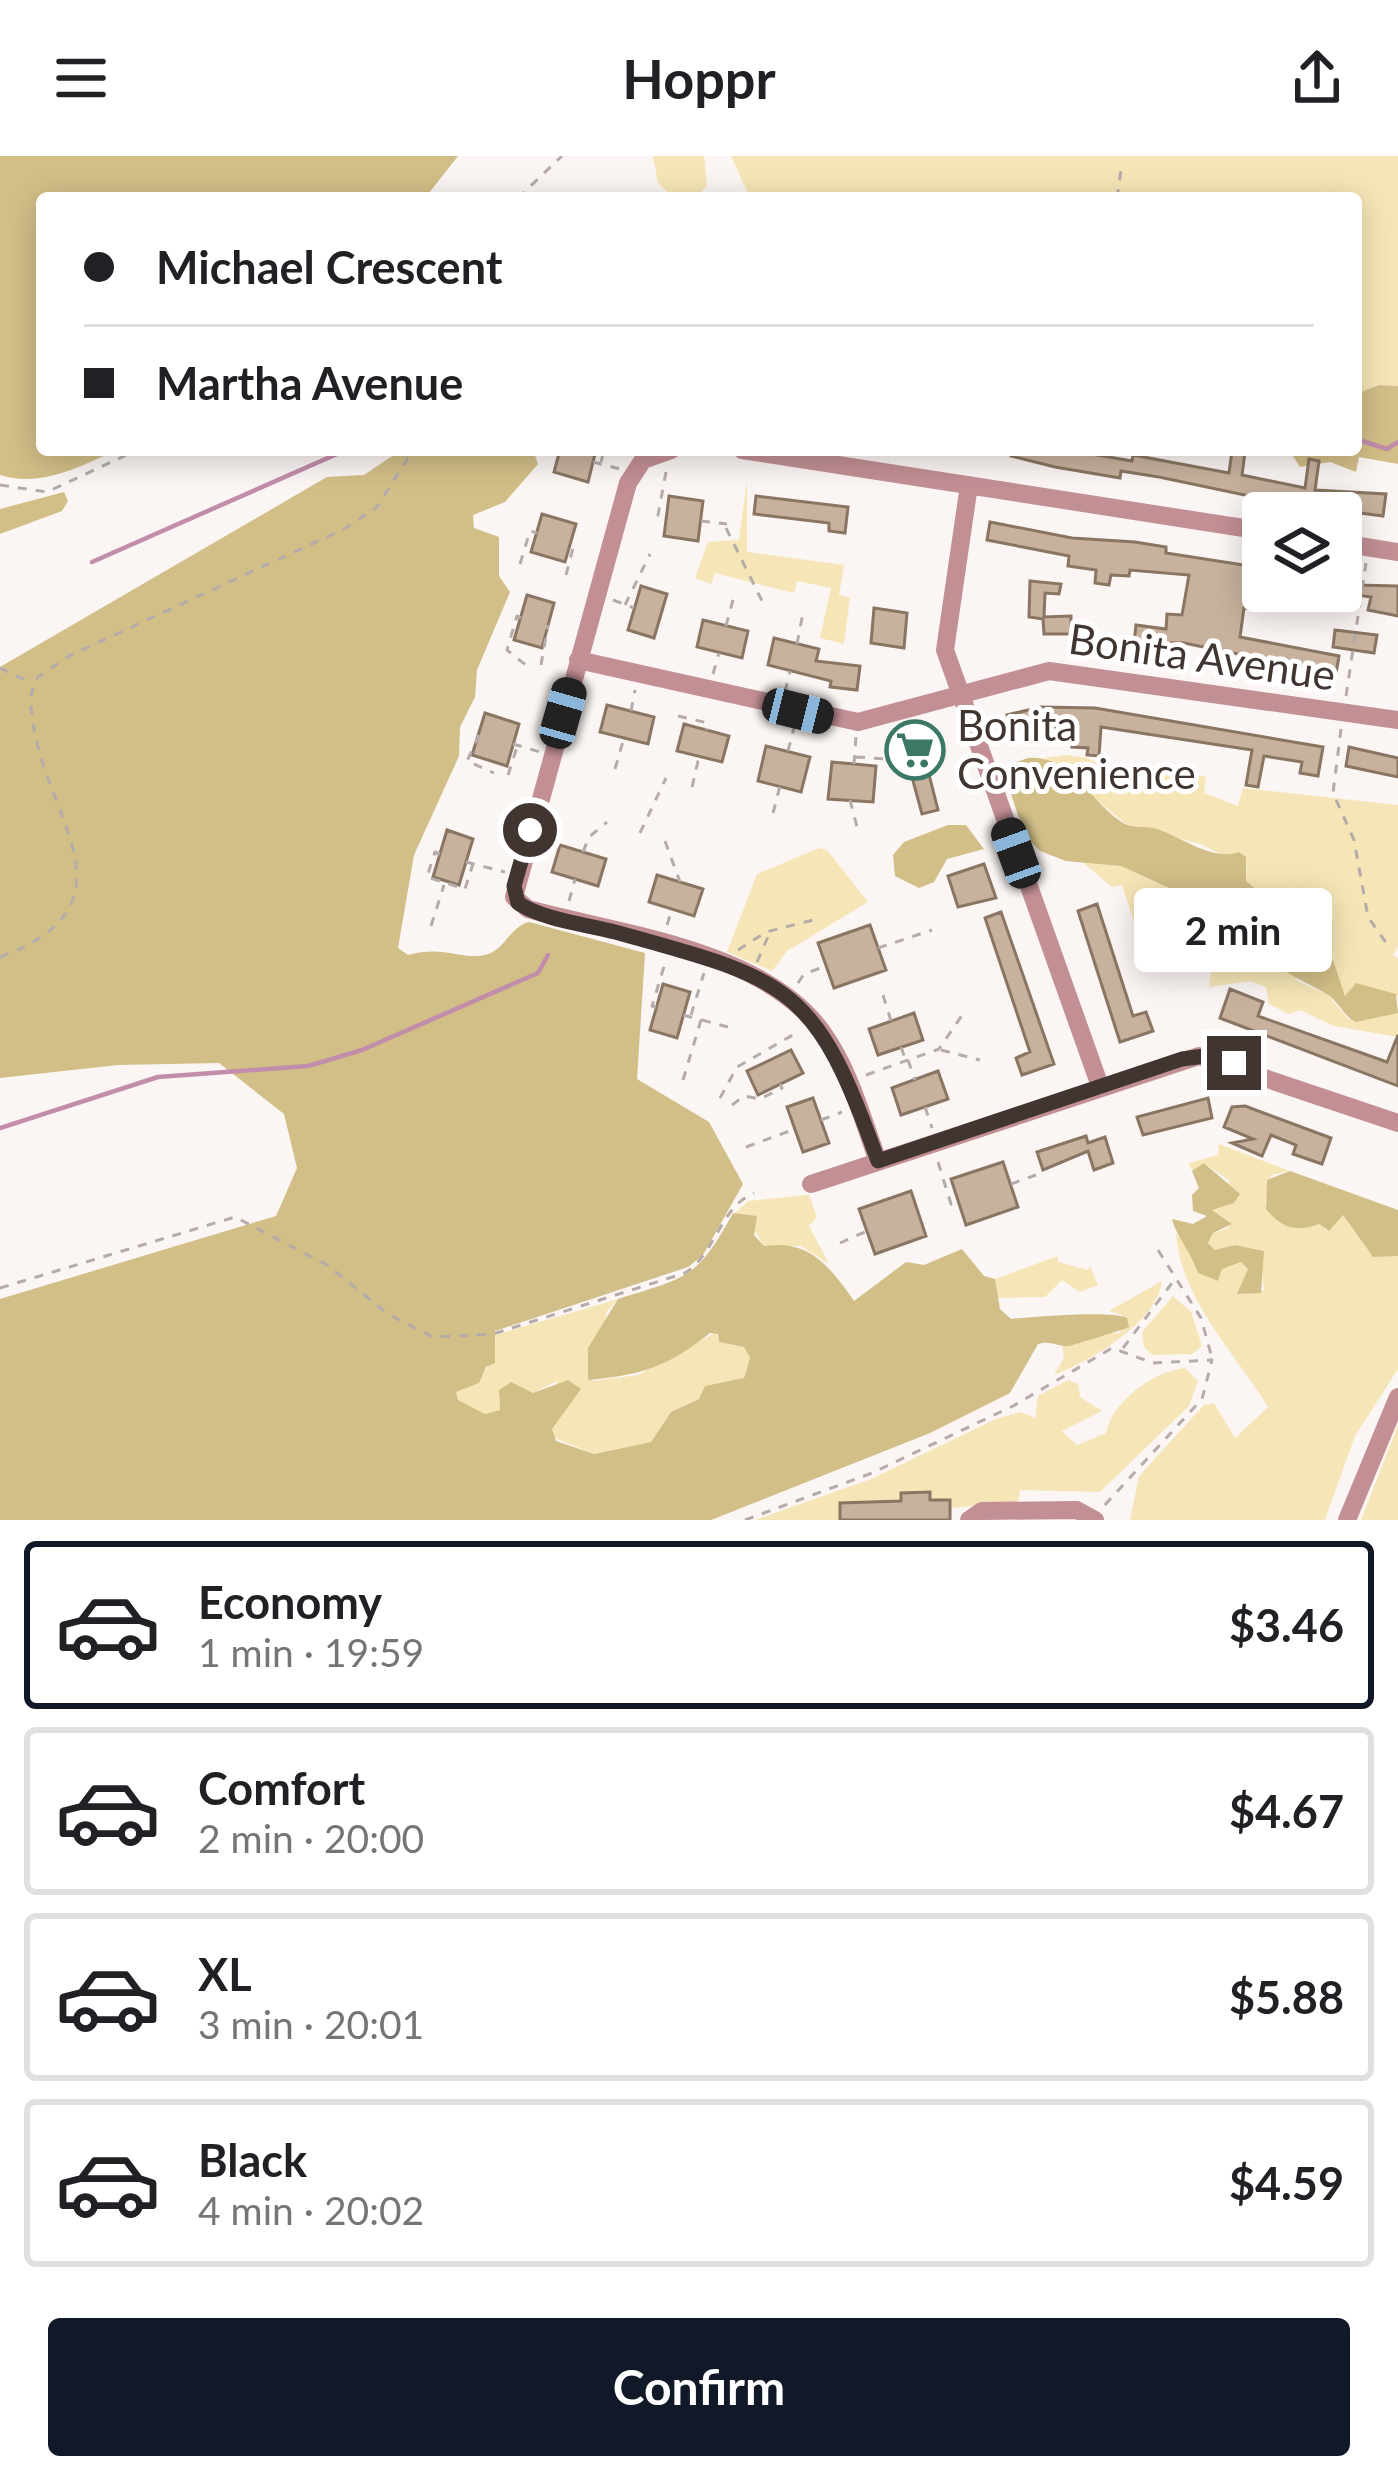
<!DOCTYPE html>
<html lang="en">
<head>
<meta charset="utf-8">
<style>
  :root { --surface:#fff; --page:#f2f2f2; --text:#202124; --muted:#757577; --line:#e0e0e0; --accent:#111827 }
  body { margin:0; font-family:Lato,sans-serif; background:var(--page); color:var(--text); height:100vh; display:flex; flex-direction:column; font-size:45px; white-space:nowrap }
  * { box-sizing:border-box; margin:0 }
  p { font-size:39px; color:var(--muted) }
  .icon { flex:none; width:66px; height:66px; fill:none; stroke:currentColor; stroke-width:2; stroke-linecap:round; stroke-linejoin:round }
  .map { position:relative; height:1364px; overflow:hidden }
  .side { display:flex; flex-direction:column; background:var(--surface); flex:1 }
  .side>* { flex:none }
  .hud { position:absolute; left:36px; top:36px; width:1326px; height:264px; border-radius:12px; box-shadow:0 6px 30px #0003; display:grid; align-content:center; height:264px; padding:0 48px; background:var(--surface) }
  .fabs { position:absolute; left:1242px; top:336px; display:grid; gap:24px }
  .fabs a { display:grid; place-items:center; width:120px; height:120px; border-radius:12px; background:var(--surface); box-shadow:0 6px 30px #0003; font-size:60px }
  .end { position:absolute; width:54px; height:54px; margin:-27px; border:15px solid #413531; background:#fff; box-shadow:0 0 0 6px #fff }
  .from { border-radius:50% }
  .bubble { position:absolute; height:84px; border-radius:12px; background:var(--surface); box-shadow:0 6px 30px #0003; font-size:39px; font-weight:700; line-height:84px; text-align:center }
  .car { position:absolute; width:36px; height:72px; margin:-36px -18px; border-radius:15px; box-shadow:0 0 9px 3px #0007; background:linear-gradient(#222 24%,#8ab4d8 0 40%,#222 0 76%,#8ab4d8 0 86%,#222 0) }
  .hud b { display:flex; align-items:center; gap:42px; height:114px; font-size:45px }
  .hud b+b { border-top:3px solid var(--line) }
  .hud i { width:30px; height:30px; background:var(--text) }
  ul { padding:21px 0 0; list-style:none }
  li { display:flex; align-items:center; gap:36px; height:168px; margin:0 24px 18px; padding:0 24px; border:6px solid var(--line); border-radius:12px }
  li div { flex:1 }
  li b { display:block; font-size:45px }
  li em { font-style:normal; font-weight:700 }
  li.current { border-color:var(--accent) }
  li>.icon { width:108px; height:108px; stroke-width:1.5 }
  .action { display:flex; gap:24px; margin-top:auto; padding:24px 48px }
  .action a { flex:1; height:138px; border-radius:12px; background:var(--accent); color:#fff; font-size:48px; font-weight:700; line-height:138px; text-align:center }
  header { display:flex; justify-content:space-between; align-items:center; height:156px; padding:0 48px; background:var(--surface); font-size:54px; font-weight:700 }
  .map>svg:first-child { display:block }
  .green { fill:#f6e6b7 }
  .forest { fill:#d2be87 }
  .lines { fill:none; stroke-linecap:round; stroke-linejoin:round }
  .stream { stroke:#c28dab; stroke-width:4.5 }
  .building { fill:#c8b29e; stroke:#897562; stroke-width:3 }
  .path { stroke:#b5acaa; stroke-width:3; stroke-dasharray:9 9; stroke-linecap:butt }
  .minor { stroke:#c28f95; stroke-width:18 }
  .route { stroke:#413531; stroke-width:15 }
  .labels { text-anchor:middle; stroke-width:10; stroke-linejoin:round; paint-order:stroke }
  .street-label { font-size:42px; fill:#413531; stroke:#fff }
  .poi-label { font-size:42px; fill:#413531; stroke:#fff; text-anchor:start }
</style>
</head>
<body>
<header><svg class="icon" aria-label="menu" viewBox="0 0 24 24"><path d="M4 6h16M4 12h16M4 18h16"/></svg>Hoppr<svg class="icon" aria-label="share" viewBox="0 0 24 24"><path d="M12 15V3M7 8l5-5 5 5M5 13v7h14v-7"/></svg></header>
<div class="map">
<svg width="1398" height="1364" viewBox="0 0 1398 1364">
  <rect width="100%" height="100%" fill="#fbf5f3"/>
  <path class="green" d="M 653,0 L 704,0 L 707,30 L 696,41 L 674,42 L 658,27 Z
    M 731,0 L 1398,0 L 1398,230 L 1379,229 L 1356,238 L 1356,42 L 750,42 Z
    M 747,325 L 747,396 L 844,409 L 839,439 L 850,442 L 844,488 L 820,482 L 831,432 L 797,425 L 794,437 L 715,417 L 711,428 L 695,422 L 708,386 L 739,384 Z
    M 1065,599 L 1087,602 L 1156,632 L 1165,612 L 1206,621 L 1204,637 L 1238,650 L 1243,632 L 1398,649 L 1398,791 L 1393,799 L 1398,803 L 1398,840 L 1354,830 L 1346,840 L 1320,803 L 1307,810 L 1299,805 L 1292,774 L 1296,824 L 1328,839 L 1348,863 L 1398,857 L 1398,881 L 1334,870 L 1300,854 L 1289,858 L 1269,848 L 1266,831 L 1250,825 L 1209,831 L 1211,814 L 1169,802 L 1149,811 L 1122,729 L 1112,731 L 1081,705 L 1121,710 L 1189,741 L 1232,775 L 1247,776 L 1268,760 L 1258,736 L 1246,725 L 1247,711 L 1200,688 L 1126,668 L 1045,602 Z
    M 819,692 L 827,694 L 868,746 L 787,795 L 772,815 L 727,796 L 757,718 Z
    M 1219,988 L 1290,1015 L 1271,1019 L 1265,1047 C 1282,1069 1291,1078 1319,1068 L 1326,1074 L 1343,1059 L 1369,1096 L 1398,1100 L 1398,1213 L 1355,1280 L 1325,1364 L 1130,1364 L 1139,1320 L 1204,1249 L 1214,1247 L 1235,1282 L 1268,1251 C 1234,1195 1181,1144 1176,1077 L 1193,1094 L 1198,1117 L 1218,1125 L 1222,1113 L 1240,1105 L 1248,1113 L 1246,1137 L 1264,1134 L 1260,1094 L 1235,1089 L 1215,1094 L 1208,1087 L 1213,1077 L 1229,1072 L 1230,1066 L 1212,1054 L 1230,1025 L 1204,1007 L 1192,1015 L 1189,1007 L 1218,999 Z
    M 809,1039 L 817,1061 L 809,1070 L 829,1108 L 801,1090 L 764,1090 L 745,1059 L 733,1059 L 748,1045 Z
    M 1058,1100 L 1058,1106 L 1088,1114 L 1090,1110 L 1098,1129 L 1080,1136 L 1062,1124 L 1045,1141 L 997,1142 L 995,1123 Z
    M 1162,1125 C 1157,1167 1090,1205 1054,1219 L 1064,1202 L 1062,1189 L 1092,1178 L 1120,1177 L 1122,1159 L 1109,1155 Z
    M 1173,1140 L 1191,1156 L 1202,1190 L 1192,1198 L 1152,1199 L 1144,1191 L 1142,1176 Z
    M 618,1143 L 607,1155 L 593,1225 L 638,1219 L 716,1176 L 719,1186 L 744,1191 L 750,1202 L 744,1222 L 671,1256 L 651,1286 L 594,1298 L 550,1280 L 557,1225 L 533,1237 L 516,1231 L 499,1242 L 500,1254 L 484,1258 L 458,1244 L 456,1237 C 480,1220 498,1212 495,1179 Z
    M 1185,1212 L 1198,1225 L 1189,1250 L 1100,1336 L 1020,1334 L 1018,1347 L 950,1352 L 949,1344 L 930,1344 L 929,1336 L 902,1337 L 901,1345 L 840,1347 L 840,1364 L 755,1364 L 871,1323 L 996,1263 L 1021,1256 L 1035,1262 L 1038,1240 L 1068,1224 L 1078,1228 L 1080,1241 L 1102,1255 L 1062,1275 L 1077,1289 L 1106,1277 C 1112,1246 1153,1215 1185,1212 Z
    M 1398,1269 L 1398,1364 L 1361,1364 Z"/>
  <path class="forest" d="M 0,0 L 458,0 L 425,42 L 42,42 L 42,294 L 117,294 C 81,310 41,332 0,319 Z
    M 1379,229 L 1398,230 L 1398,308 L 1359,301 L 1356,316 L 1330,306 L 1300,311 L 1291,297 L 1269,294 L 1356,294 L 1356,238 Z
    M 401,294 L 533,294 L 538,308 L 505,346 L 473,359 L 474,372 L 499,381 L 499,420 L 510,436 L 477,514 L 475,541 L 460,571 L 459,600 L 414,699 L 398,792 L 408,799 C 445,789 459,804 485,799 C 505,795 509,771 529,766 L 645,797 L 637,923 L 709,966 L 743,1028 L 703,1099 L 688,1111 L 495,1175 L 495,1207 L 486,1211 L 479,1227 L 456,1236 L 458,1244 L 485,1258 L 500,1254 L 499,1234 L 511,1226 L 533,1237 L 568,1224 L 581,1233 L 552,1273 L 556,1285 L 594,1298 L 651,1286 L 671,1256 L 699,1243 L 705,1230 L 744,1222 L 750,1202 L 744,1191 L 719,1186 L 718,1178 L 710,1177 C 668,1211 641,1219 588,1224 L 588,1192 L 618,1143 C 688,1121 697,1123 733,1057 L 757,1060 L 754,1079 L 764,1090 C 810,1083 830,1111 854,1145 L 906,1106 L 924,1109 L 962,1093 L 984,1120 L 995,1123 L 1000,1153 L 1011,1163 C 1032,1161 1111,1154 1127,1162 L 1129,1171 C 1126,1173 1073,1189 1069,1190 C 1057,1191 1052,1184 1038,1188 L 1010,1237 L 930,1277 L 711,1364 L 0,1364 L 0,1143 L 276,1060 L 297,1012 L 284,958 L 219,907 L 118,909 L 0,922 L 0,511 L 327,321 L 364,319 Z
    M 64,336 L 68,345 L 62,355 L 0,378 L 0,353 Z
    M 1028,602 C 1071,597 1091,649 1125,668 C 1134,672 1144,670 1153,672 C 1180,679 1211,706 1239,696 L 1246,701 L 1246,725 L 1264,740 L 1268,760 L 1238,779 L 1189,741 L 1121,710 L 1066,705 L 1040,695 L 1025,680 L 1002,611 Z
    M 948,669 L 966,669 L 984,693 L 947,703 L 934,726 L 919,732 L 895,720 L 893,699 L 904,686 Z
    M 1281,764 L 1292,774 L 1299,805 L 1307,810 L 1326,801 L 1333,804 L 1345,840 L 1356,827 L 1396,838 L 1398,857 L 1356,866 C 1343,860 1340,847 1328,839 C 1304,823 1258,812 1265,773 Z
    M 1204,1007 L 1240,1038 L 1234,1047 L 1212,1054 L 1232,1068 L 1213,1077 L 1208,1087 L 1215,1094 L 1235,1089 L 1264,1095 L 1261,1137 L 1237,1138 L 1248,1113 L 1241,1106 L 1222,1113 L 1218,1125 L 1198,1117 C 1191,1096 1175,1078 1172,1063 L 1193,1068 L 1207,1060 L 1193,1055 L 1192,1039 L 1199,1032 L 1192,1015 Z
    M 1290,1015 L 1398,1054 L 1398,1100 L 1373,1101 L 1343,1059 L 1329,1075 L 1319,1068 C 1296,1077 1282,1072 1266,1053 L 1267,1024 Z"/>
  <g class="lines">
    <path class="stream" d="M 1356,283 L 1387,293 L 1398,286
      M 92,406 L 346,294
      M 0,972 L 158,921 L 308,910 L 362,894 L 538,817 L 548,799"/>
  </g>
  <path class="building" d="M 560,294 L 596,294 L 588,326 L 554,316 Z
    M 1011,294 L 1068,294 L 1132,305 L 1133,299 L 1229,317 L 1232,295 L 1245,296 L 1242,319 L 1305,332 L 1309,303 L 1319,305 L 1315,334 L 1386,338 L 1383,360 L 1278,346 L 1159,321 L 1121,315 L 1120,322 L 1055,311 L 1011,300 Z
    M 669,340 L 703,345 L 698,385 L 664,380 Z
    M 756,340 L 848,351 L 845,377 L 829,375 L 829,367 L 754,358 Z
    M 542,358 L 576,368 L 565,406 L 531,396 Z
    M 990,366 L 1072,382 L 1135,386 L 1166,391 L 1166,397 L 1263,412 L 1258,454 L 1244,452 L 1240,481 L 1339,500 L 1336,518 L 1184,487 L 1134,487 L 1136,469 L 1166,473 L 1167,458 L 1182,459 L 1189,419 L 1130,414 L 1129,420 L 1111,419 L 1109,429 L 1095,427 L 1096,414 L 1068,410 L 1069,400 L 987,384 Z
    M 1341,418 L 1358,420 L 1356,429 L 1398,430 L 1398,460 L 1368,454 L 1371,441 L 1341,437 Z
    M 1030,425 L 1061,428 L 1059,438 L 1045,437 L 1044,461 L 1071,460 L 1071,478 L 1044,478 L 1043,463 L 1029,461 Z
    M 641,430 L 667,438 L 654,482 L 628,474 Z
    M 527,439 L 554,447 L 542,492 L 514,484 Z
    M 874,452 L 907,457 L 904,492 L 871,487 Z
    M 703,464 L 748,475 L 742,502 L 697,491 Z
    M 1335,474 L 1377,479 L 1374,497 L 1333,491 Z
    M 774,482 L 819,493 L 816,505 L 860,510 L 857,534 L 830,531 L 831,525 L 768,509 Z
    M 607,549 L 654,561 L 648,588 L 600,576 Z
    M 1041,551 L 1095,552 L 1323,591 L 1318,620 L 1300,617 L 1302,606 L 1264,600 L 1258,631 L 1246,629 L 1252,594 L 1101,571 L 1099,600 L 1087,599 L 1088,592 L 1072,591 L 1073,569 L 1010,576 L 1007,559 Z
    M 485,557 L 519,568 L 507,610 L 472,599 Z
    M 684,568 L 729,580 L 722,606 L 677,595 Z
    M 920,583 L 938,654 L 922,658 L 903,588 Z
    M 766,590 L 810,601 L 801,636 L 758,625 Z
    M 1349,591 L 1398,602 L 1398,621 L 1346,610 Z
    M 832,606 L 876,610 L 873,646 L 828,643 Z
    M 447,674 L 473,683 L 459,729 L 433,721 Z
    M 560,689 L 606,703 L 598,730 L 552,716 Z
    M 984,708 L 996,742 L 958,751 L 948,720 Z
    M 657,719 L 703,733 L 694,760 L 649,746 Z
    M 1097,748 L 1133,860 L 1146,856 L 1153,875 L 1120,886 L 1078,755 Z
    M 1001,756 L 1054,908 L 1022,919 L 1016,902 L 1030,896 L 985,762 Z
    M 870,769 L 886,814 L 834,832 L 818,787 Z
    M 663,828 L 690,836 L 677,882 L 650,874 Z
    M 1230,833 L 1263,846 L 1258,860 L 1387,906 L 1398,879 L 1398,930 L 1220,862 Z
    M 914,857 L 923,884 L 878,899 L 869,873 Z
    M 791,894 L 803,917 L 758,939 L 747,915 Z
    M 938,915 L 948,943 L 901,959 L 892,932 Z
    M 813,942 L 829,987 L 803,996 L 787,951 Z
    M 1208,942 L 1212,962 L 1143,979 L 1137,961 Z
    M 1245,950 L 1331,982 L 1322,1008 L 1293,998 L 1296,989 L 1271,979 L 1262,1000 L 1232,987 L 1253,983 L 1224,971 L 1232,951 Z
    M 1086,980 L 1088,987 L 1105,981 L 1113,1007 L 1094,1014 L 1088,995 L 1043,1014 L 1037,996 Z
    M 1003,1006 L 1018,1051 L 966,1069 L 951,1023 Z
    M 911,1035 L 926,1080 L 875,1098 L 859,1053 Z
    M 930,1336 L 930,1344 L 950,1344 L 950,1364 L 840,1364 L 840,1347 L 901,1345 L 901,1337 Z"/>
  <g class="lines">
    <path class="path" d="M 518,42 L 562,0
      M 1117,42 L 1122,7
      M 553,294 L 559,297
      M 593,306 L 620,313
      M 601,306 L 604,294
      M 666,316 L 658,359 L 666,360
      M 0,329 L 47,336 L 137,294
      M 701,365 L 727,368
      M 726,372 L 763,447
      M 520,408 L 530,375 L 537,377
      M 566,419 L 574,388 L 570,387
      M 613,444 L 634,452
      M 625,449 L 650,398
      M 521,462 L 517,460 L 507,494 L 527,510
      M 726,470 L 734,440
      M 797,488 L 803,457
      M 541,509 L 548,469
      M 0,512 L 32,527
      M 713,518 L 719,497
      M 785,536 L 790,515
      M 1346,540 L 1366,407
      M 631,555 L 635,534
      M 678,560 L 708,567 L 706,574
      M 1341,573 L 1333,637 L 1354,684 L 1368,761 L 1389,791
      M 479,579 L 467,605 L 494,617
      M 513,588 L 540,596
      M 788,595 L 795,568
      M 856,601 L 886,603
      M 854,608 L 856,580
      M 615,613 L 624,582
      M 508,619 L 517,591
      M 692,631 L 699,601
      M 850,644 L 857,671
      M 773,657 L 780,630
      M 640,677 L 666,622
      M 665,685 L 680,726
      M 583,696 L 589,681 L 607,666
      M 440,698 L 435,696 L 427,721 L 465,733 L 473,708
      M 466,706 L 505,716
      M 569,745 L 575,723
      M 667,769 L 672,753
      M 431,770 L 444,729
      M 878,792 L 932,774
      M 738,794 L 766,776 L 813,764
      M 0,801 C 141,749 47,664 33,567 C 31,549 28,537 38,521 L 71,499 L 344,373 L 377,351 L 408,302 L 423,294
      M 757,806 L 770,776
      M 798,827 L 804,818 L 826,810
      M 883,839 L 891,865
      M 656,851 L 652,850 L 666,804
      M 691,859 L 704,817
      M 702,864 L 728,871
      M 901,891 L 906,905
      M 941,894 L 980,904
      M 908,904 L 915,924
      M 866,919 L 939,893 L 965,855
      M 683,924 L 701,864 L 683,859
      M 720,942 L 737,911 L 798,876
      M 732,949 L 744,940 L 760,943 L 782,932 L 780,928
      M 925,951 L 932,972
      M 821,964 L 842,956
      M 746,991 L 795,973
      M 938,1006 L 951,1048 L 959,1046
      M 1011,1028 L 1036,1019
      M 840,1087 L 867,1075
      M 1158,1094 L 1201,1162 L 1212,1202
      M 0,1132 L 235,1061 L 327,1109 L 388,1158 L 433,1181 L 493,1178 L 685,1117 C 716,1097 720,1051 754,1037
      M 1123,1192 L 1175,1123
      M 745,1364 L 872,1317 L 1013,1250 L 1112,1192 L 1153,1207 L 1212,1204 L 1202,1243 L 1102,1352"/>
    <path class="minor" d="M 671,294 L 643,304 L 628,327 L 514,741 L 528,753 C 620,778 765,794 823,877 C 850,915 862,962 878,1005
      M 742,294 L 1263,375
      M 969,329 L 945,494 L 1100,930
      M 1341,387 L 1398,396
      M 578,504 L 858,566 L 1049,515 L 1398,564
      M 811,1028 L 1199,900 L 1398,967
      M 969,1364 L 982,1355 L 1077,1354 L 1095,1364
      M 1347,1364 L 1398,1241"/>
  </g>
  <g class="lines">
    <path class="route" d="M 530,674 L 514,730 L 518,747 C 544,764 584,768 615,776 C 790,824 815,828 878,1005 L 1182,903 L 1205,900 L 1234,907"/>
  </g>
  <defs>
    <g id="supermarket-ring" transform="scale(3)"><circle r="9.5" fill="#fff" stroke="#3b7966" stroke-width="1.5"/><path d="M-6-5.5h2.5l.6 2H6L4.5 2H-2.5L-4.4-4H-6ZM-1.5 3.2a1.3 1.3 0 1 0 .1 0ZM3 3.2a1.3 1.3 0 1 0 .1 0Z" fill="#3b7966"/></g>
  </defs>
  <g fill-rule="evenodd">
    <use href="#supermarket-ring" x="915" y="594"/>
  </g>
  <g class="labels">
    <g class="street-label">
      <text transform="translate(1202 501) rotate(8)" y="15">Bonita Avenue</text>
    </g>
    <g class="poi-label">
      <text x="957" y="585">Bonita<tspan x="957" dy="48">Convenience</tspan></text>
    </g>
  </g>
</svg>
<div class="fabs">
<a><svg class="icon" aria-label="layers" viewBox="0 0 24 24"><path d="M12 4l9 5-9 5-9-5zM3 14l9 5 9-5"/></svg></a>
</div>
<i class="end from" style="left:530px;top:674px"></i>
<i class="end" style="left:1234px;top:907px"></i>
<div class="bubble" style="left:1134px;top:732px;width:198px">2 min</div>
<i class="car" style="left:798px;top:555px;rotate:104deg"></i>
<i class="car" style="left:563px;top:557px;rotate:16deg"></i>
<i class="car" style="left:1016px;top:697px;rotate:340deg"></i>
<div class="hud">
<b><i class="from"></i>Michael Crescent</b>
<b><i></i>Martha Avenue</b>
</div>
</div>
<section class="side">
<ul>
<li class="current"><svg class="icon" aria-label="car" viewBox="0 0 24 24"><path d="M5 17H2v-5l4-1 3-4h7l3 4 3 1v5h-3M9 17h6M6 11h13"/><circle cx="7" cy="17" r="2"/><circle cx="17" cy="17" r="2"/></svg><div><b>Economy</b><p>1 min · 19:59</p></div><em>$3.46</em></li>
<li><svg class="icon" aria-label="car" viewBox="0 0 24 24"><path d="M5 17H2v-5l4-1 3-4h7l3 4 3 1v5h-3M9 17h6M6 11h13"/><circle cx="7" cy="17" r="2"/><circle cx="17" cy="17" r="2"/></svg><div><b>Comfort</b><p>2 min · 20:00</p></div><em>$4.67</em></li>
<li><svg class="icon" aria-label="car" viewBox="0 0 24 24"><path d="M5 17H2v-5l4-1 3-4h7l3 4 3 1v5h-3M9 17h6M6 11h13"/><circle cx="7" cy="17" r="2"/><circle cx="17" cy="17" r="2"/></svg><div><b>XL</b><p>3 min · 20:01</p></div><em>$5.88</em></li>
<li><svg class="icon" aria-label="car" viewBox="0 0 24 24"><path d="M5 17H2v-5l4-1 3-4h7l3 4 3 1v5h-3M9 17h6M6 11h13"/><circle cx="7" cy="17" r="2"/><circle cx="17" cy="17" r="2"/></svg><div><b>Black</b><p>4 min · 20:02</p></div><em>$4.59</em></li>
</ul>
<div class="action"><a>Confirm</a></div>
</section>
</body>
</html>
